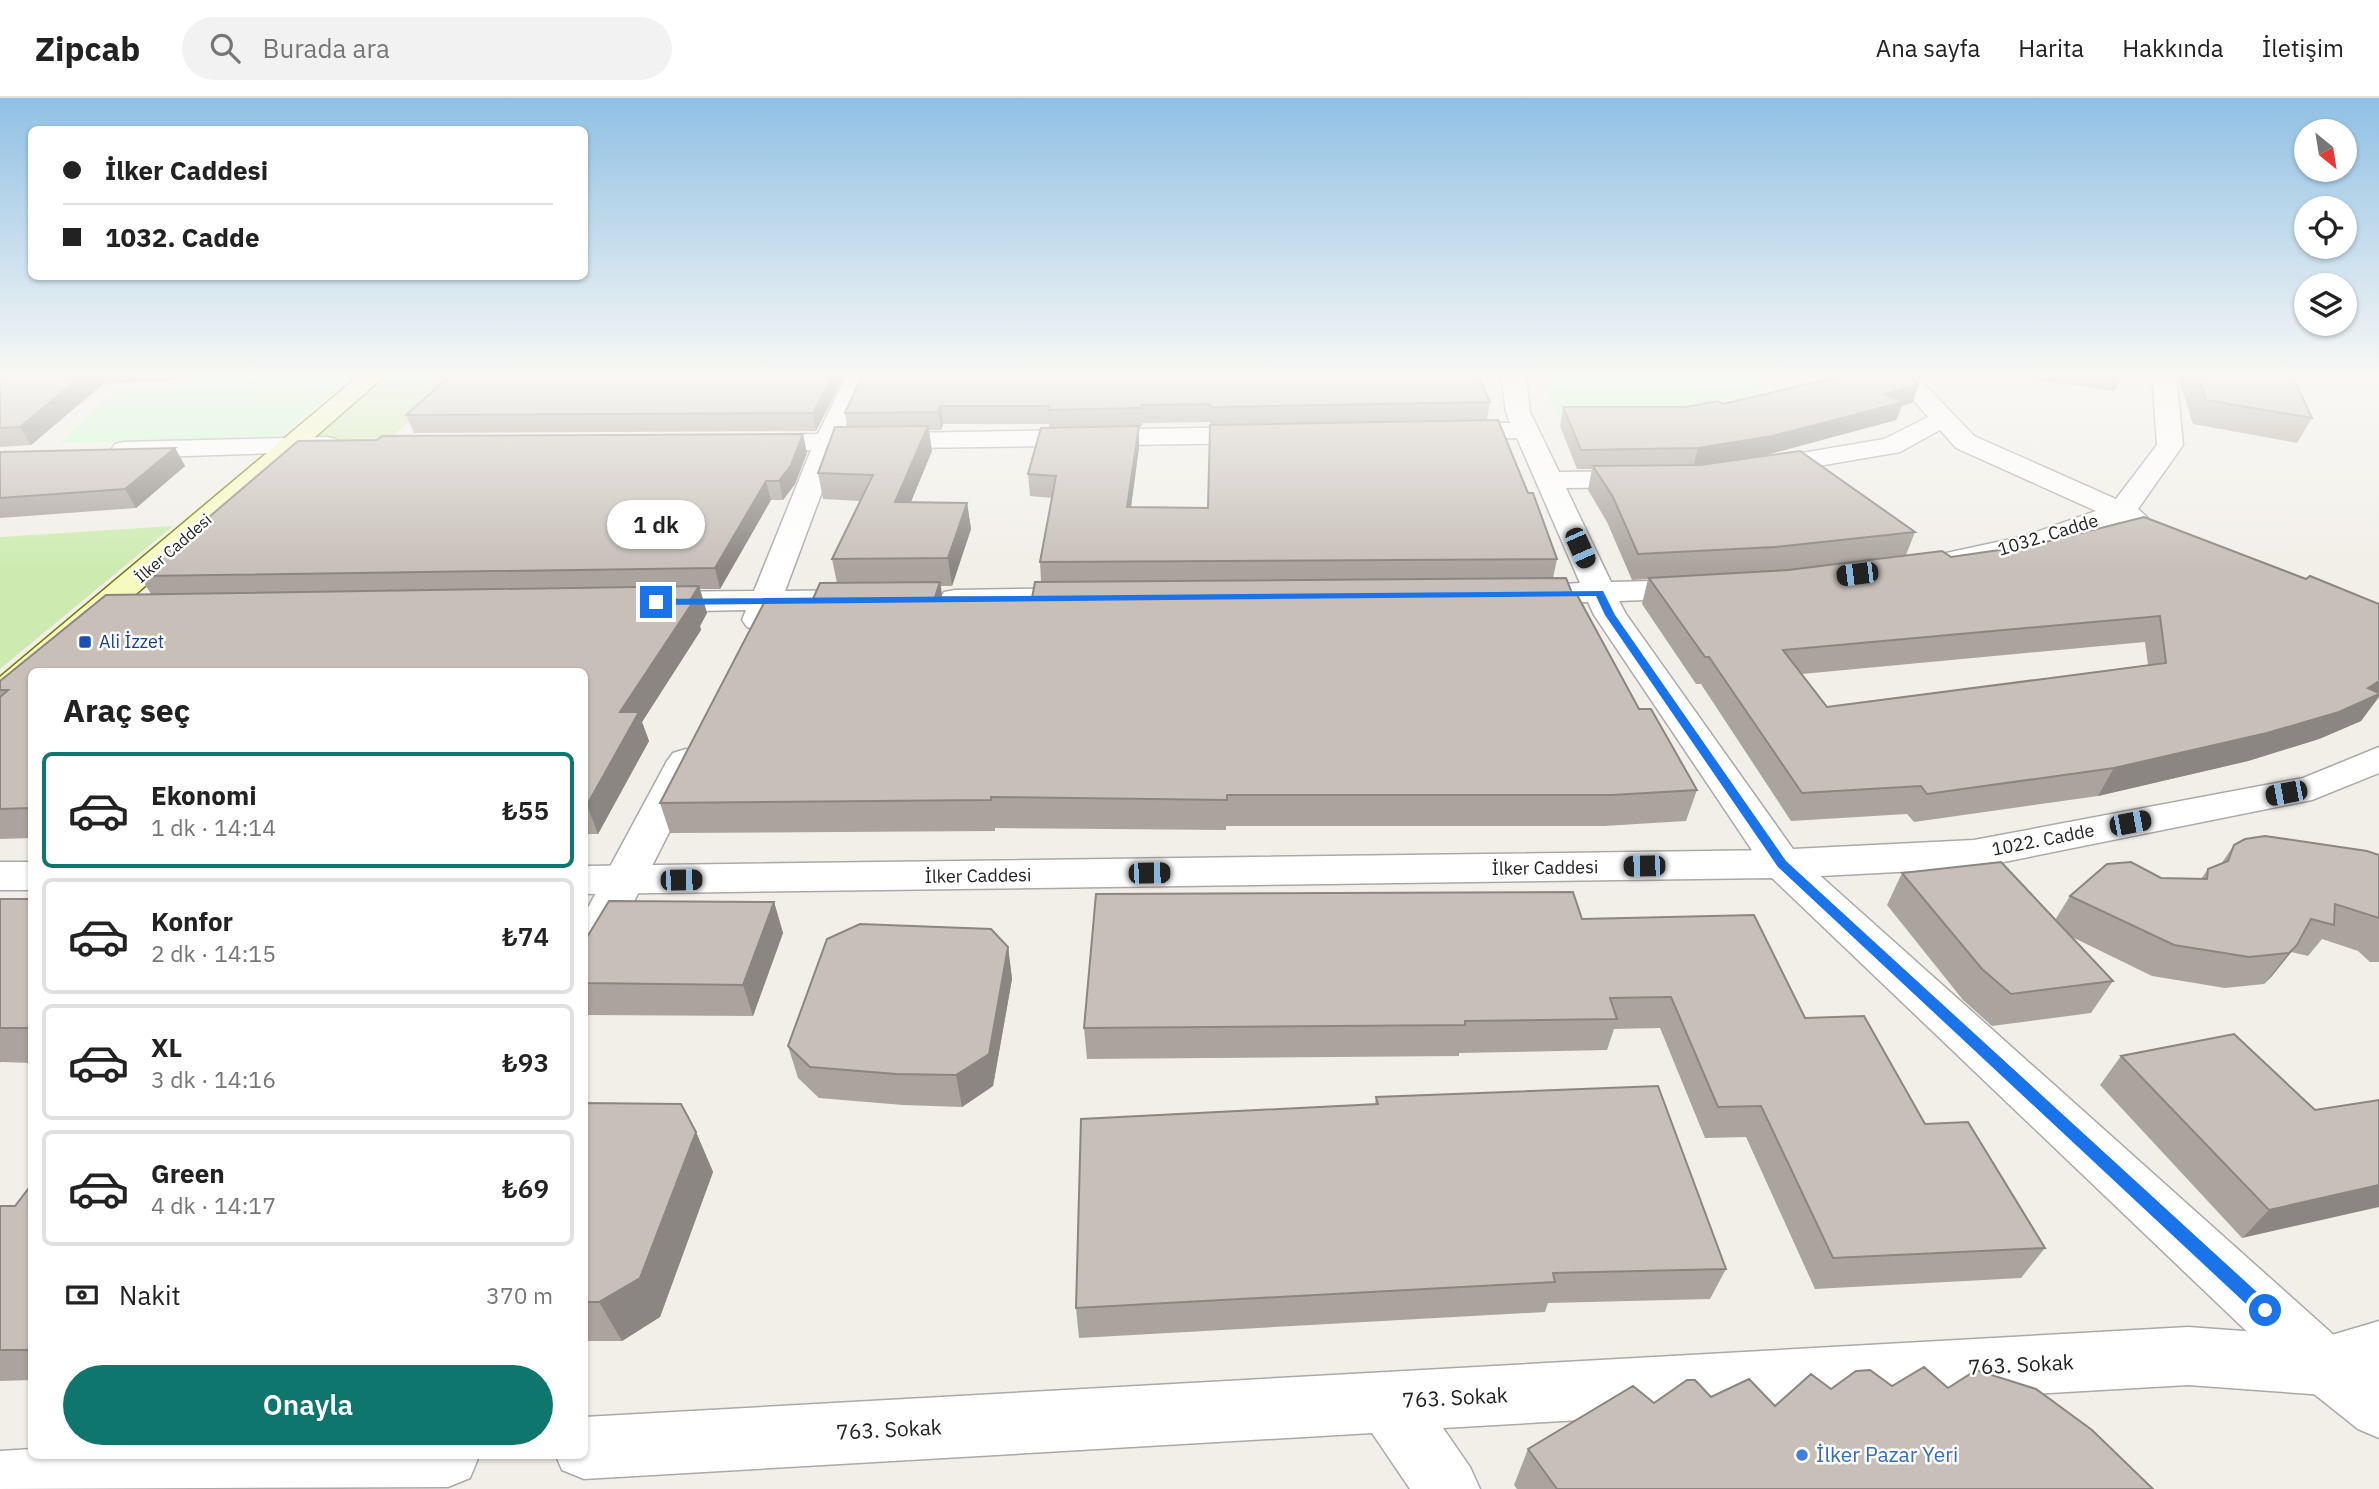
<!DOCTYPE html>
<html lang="tr">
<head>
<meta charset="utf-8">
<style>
  :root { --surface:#fff; --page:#f2f2f2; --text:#222; --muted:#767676; --line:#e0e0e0; --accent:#0f766e }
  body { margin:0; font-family:"IBM Plex Sans",sans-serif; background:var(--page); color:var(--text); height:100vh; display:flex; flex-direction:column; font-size:26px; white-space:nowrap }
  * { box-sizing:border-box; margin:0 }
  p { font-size:23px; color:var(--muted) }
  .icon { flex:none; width:38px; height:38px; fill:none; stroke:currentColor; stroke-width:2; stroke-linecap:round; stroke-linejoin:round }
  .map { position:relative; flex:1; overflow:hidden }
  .details { position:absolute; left:28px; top:570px; width:560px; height:791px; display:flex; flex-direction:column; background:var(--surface); border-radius:10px; box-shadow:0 2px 5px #0004 }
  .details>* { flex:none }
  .guide { position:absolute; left:28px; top:28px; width:560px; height:154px; border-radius:10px; box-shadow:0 2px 5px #0004; display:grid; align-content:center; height:154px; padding:0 35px; background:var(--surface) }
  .needle { width:46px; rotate:150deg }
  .tools { position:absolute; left:2294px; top:21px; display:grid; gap:14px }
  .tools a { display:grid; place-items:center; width:63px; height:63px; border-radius:50%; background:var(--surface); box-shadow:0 2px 5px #0004; font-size:35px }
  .end { position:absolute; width:32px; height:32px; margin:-16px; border:9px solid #1a73e8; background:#fff; box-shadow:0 0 0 4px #fff }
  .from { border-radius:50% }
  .bubble { position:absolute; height:49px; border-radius:24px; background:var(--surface); box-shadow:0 2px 5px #0004; font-size:23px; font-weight:600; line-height:49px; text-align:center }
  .car { position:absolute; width:21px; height:42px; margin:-21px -10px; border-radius:9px; box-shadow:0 0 5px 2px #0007; background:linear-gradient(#222 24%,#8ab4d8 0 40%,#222 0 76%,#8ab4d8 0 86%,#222 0) }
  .guide b { display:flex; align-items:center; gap:24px; height:66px; font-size:26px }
  .guide b+b { border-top:2px solid var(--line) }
  .guide i { width:18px; height:18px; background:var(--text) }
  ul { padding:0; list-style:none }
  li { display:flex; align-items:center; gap:21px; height:116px; margin:0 14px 10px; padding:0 21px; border:4px solid var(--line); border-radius:10px }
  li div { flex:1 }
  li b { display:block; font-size:26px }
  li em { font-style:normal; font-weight:600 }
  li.current { border-color:var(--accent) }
  li>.icon { width:63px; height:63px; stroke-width:1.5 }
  h2 { padding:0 35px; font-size:32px; line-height:84px }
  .pay { display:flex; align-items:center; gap:18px; height:77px; padding:0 35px; font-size:26px }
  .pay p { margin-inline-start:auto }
  .action { display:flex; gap:14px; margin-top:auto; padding:14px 35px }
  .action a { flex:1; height:80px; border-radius:42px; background:var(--accent); color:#fff; font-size:28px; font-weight:600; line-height:80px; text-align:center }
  header { display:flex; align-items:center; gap:42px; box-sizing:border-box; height:98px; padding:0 35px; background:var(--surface); border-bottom:2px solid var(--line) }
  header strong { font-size:33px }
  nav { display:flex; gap:38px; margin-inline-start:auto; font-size:24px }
  .search { width:490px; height:63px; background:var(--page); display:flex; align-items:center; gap:18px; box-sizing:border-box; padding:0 24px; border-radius:38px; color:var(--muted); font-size:26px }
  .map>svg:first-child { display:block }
  .grass { fill:#cdebb0 }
  .park { fill:#c8facc }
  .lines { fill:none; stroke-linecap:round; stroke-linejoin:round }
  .minor-casing { stroke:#a9a9a9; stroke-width:3 }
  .tertiary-casing { stroke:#a9a9a9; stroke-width:3 }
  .secondary-casing { stroke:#707d05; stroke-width:3 }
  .minor { fill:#fff; fill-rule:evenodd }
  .tertiary { fill:#fff; fill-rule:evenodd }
  .secondary { fill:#f7fabf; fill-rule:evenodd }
  .wall { fill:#aba49e; fill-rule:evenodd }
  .shaded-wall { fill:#8b8681 }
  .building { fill:#c7bfb8; stroke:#8b8681; stroke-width:2; fill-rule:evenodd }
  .route { fill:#1a73e8 }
  .transit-dot { fill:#1a4fb4; stroke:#fff; stroke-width:2.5 }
  .shop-dot { fill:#3f7fe0; stroke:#fff; stroke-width:2.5 }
  .labels { text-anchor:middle; stroke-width:5; stroke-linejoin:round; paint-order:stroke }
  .far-street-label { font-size:16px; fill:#222; stroke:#fff }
  .street-label { font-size:18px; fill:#222; stroke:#fff }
  .transit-label { font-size:18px; fill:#164399; stroke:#fff; text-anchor:start }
  .near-street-label { font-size:21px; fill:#222; stroke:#fff }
  .near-shop-label { font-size:21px; fill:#366cbe; stroke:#fff; text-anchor:start }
</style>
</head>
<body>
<header>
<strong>Zipcab</strong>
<div class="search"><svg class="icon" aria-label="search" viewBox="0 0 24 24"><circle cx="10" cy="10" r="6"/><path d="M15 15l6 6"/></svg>Burada ara</div>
<nav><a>Ana sayfa</a><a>Harita</a><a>Hakkında</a><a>İletişim</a></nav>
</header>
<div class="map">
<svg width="2379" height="1391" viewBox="0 0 2379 1391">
  <rect width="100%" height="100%" fill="#f2efe9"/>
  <path class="grass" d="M 377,275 L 577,275 L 458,279 L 383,347 L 293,347 Z
    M 173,428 L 0,571 L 0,439 Z"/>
  <path class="park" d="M 203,275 L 358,275 L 279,339 L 60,345 L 117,291 L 189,287 Z
    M 1540,275 L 1760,275 L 1760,276 L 1757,296 C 1691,313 1625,316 1557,319 Z"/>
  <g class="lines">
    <g class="minor-casing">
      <path id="minor" d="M 848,275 L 872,275 L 844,336 L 1261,329 L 1270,332 L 1274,337 L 1270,342 L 1261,345 L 838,351 L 785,493 L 864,492 L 875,494 L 880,501 L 875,508 L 778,512 L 769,529 L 758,532 L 747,529 L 742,522 L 746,512 L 651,514 L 640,511 L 635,504 L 640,497 L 651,494 L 754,493 L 811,352 L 754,353 L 745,351 L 741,345 L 745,339 L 754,337 L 818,336 Z
        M 1501,275 L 1525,275 L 1530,314 L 1559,374 L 1642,373 L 1652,375 L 1656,381 L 1652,387 L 1642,389 L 1566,390 L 1611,484 L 1697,482 L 1708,484 L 1713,491 L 1708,498 L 1697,500 L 1619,503 L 1626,516 L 1793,751 L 1974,742 L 2303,680 L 2379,649 L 2379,675 L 2312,702 L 1974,770 L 1782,780 L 1768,776 L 1594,517 L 1588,504 L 1522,505 L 1511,503 L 1506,496 L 1511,489 L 1580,485 L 1517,340 L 1451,341 L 1442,338 L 1438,333 L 1442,328 L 1451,325 L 1510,325 L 1506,314 Z
        M 1890,275 L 1914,275 L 1974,338 L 2116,401 L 2157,347 L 2152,275 L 2176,275 L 2183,347 L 2138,411 L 2147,419 L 2143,425 L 2133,428 L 2120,424 L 2043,451 L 1948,472 L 1937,469 L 1933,463 L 1937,457 L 2025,438 L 2096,413 L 1956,350 L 1940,332 L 1900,354 L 1761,378 L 1751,376 L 1748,370 L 1751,364 L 1761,362 L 1884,341 L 1928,319 Z
        M 327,339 L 336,341 L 340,347 L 336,353 L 124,360 L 115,358 L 111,352 L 115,346 L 124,344 Z
        M 1084,490 L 1095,492 L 1100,499 L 1095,506 L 955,510 L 944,508 L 939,501 L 944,494 L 955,492 Z
        M 686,651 L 699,655 L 705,663 L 600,871 L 584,875 L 584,817 L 667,663 L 673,655 Z
        M 2379,1223 L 2379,1279 L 2325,1297 L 2188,1287 L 1443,1330 L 1470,1369 L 1480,1391 L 1410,1391 L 1372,1335 L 584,1381 L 562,1372 L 556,1358 L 584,1358 L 584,1319 L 2188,1229 L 2325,1239 Z
        M 32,1351 L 32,1358 L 479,1358 L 470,1380 L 448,1389 L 0,1391 L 0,1353 Z"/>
    </g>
    <g class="tertiary-casing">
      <path id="tertiary" d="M 1782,752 L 1796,756 L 2346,1248 L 2379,1273 L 2379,1340 L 2358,1331 L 2304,1288 L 1772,780 L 584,796 L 584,768 Z
        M 0,764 L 32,764 L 32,792 L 0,792 Z"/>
    </g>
    <g class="secondary-casing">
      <path id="secondary" d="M 362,275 L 388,275 L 47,574 L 32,574 L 32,588 L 12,604 L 0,607 L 0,579 Z"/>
    </g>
    <use href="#minor" class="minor"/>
    <use href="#tertiary" class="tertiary"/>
    <use href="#secondary" class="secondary"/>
  </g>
  <path class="wall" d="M 0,275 L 183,275 L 175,282 L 103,286 L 31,347 L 0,349 Z
    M 453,275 L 846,275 L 816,333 L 414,335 L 406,317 Z
    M 863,275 L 1490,304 L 1487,322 L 1528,395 L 1557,461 L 1553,480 L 1572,495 L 1639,611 L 1697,692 L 1686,723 L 1604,728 L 1226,728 L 1226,732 L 995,730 L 995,733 L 670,735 L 660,705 L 812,503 L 837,485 L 832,461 L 860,403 L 823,401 L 818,375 L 847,329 L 845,315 ZM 1210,324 L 1208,410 L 1131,409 L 1139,349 L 1139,329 L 1142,328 L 1143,325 ZM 943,326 L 1049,326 L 1049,330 L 1028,376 L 1030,398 L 1052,400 L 1040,464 L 1041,483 L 1032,500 L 942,499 L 941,488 L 952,488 L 971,431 L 967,405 L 911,404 L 932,353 L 929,332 L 941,332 Z
    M 2034,275 L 2123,275 L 2115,293 L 2035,282 Z
    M 2177,275 L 2291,275 L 2312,320 L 2297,345 L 2193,326 Z
    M 1919,286 L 1912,305 L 1902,308 L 1896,322 L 1766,357 L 1915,434 L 1906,457 L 1951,459 L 2034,447 L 2378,599 L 2361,623 L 2319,641 L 2248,663 L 2098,698 L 1914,724 L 1907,716 L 1791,723 L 1701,586 L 1696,586 L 1642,506 L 1648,481 L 1632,482 L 1607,424 L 1588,392 L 1592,371 L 1577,371 L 1560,328 L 1563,309 L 1686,309 L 1723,306 ZM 2145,544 L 2148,567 L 1827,609 L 1802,576 Z
    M 175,350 L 185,368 L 136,410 L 0,420 L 0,354 Z
    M 807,355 L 795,386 L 783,402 L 771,402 L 720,491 L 700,491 L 707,515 L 700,528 L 701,532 L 642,624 L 649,643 L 598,736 L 584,736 L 584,574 L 32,574 L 32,740 L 0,741 L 0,583 L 151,496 L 140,478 Z
    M 2234,747 L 2379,757 L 2379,864 L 2370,864 L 2358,853 L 2322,841 L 2308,858 L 2291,854 L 2272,878 L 2264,886 L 2225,890 L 2152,878 L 2072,839 L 2113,883 L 2091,915 L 1992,928 L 1963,902 L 1887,807 L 1902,775 L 2055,822 L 2070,798 L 2201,781 L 2208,771 L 2221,766 Z
    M 0,801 L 32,801 L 32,965 L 1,964 L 0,965 Z
    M 774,804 L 783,835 L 753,918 L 584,917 L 584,844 Z
    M 1582,821 L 1805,920 L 1925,1026 L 2045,1150 L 2021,1180 L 1815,1191 L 1746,1039 L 1705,1040 L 1660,930 L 1614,931 L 1607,952 L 1459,955 L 1459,958 L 1087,961 L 1084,930 Z
    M 1008,849 L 1012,881 L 993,988 L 962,1009 L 903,1007 L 819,1000 L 798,980 L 788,948 Z
    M 2121,958 L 2315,1012 L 2379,1002 L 2242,1140 L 2100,987 Z
    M 1376,999 L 1726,1171 L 1710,1201 L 1548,1205 L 1545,1214 L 1079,1240 L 1076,1210 L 1375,1006 Z
    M 584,1005 L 696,1034 L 713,1074 L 660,1219 L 622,1243 L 584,1243 Z
    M 32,1086 L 32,1282 L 0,1283 L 0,1108 L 15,1108 Z
    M 1892,1288 L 1948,1290 L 2153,1391 L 1517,1391 L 1514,1387 L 1528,1351 L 1654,1305 L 1711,1299 L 1775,1308 L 1831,1291 Z"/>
  <path class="shaded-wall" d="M 85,275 L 97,275 L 103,286 L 31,347 L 20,329 Z
    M 172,275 L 183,275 L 175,282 Z
    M 834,275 L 846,275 L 816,333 L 813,315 Z
    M 1919,286 L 1912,305 L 1902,308 L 1896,322 L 1766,357 L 1693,369 L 1698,350 Z
    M 941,308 L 943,326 L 941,332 L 938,314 Z
    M 928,328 L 932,353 L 900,430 L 895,404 Z
    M 1139,328 L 1139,349 L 1128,431 L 1127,409 Z
    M 803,336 L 807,355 L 795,386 L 783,402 L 779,383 Z
    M 175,350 L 185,368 L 136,410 L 125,391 Z
    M 766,383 L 771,402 L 720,491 L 715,470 Z
    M 967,405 L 971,431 L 952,488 L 948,460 Z
    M 940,484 L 944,512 L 935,499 Z
    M 699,488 L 707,515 L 700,528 L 701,532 L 642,624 L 649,643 L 598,736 L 587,707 L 620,614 Z
    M 2379,583 L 2379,599 L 2361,623 L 2319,641 L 2248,663 L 2098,698 L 2114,670 L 2368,590 Z
    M 774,804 L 783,835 L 753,918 L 743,887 Z
    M 2297,847 L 2272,878 L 2264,886 L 2289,855 Z
    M 1008,849 L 1012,881 L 993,988 L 962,1009 L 956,977 Z
    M 696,1034 L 713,1074 L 660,1219 L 622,1243 L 599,1204 Z
    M 2379,1087 L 2379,1109 L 2242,1140 L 2269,1112 Z"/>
  <path class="building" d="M 0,275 L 85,275 L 20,329 L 0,330 Z
    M 453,275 L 834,275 L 813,315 L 406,317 Z
    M 863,275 L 1477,275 L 1490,304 L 1210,309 L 1210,306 L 1142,307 L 1142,310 L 1048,312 L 1049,308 L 941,308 L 938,314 L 845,315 Z
    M 1854,275 L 1909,275 L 1919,286 L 1885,296 L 1903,304 L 1772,338 L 1698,350 L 1581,352 L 1563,309 L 1686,309 L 1718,303 L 1723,306 Z
    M 2197,275 L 2291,275 L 2312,320 L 2206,302 Z
    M 1498,322 L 1528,395 L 1533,395 L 1557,461 L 1040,464 L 1056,378 L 1028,376 L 1041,330 L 1139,328 L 1127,409 L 1208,410 L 1210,327 Z
    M 928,328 L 895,404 L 967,405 L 948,460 L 832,461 L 873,377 L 818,375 L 835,329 Z
    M 803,336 L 791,367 L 779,383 L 766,383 L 715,470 L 140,478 L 298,343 L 377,342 L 382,338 Z
    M 175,350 L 125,391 L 0,400 L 0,354 Z
    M 1800,353 L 1915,434 L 1775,449 L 1638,456 L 1613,399 L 1593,368 L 1700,367 Z
    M 2144,419 L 2306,481 L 2310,478 L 2379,506 L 2379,583 L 2368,590 L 2379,595 L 2379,596 L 2339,614 L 2267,635 L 2114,670 L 1927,696 L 1921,688 L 1802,695 L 1709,559 L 1705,559 L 1649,480 L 1788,472 L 1942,453 L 1951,459 L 2034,447 ZM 2160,518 L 2166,565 L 1827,609 L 1783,552 Z
    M 1566,480 L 1572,495 L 1576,495 L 1639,611 L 1651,611 L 1697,692 L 1612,697 L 1227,697 L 1227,702 L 991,699 L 991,702 L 660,705 L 765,503 L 812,503 L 820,485 L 940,484 L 935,499 L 1032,500 L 1035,484 Z
    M 699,488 L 689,504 L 693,504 L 620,614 L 639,614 L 587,707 L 584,707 L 584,574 L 32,574 L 32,710 L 0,711 L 0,599 L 8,592 L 0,592 L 0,583 L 106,497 Z
    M 2265,738 L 2367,753 L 2379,757 L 2379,820 L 2335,806 L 2334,827 L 2311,821 L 2297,847 L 2289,855 L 2249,859 L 2174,847 L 2070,798 L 2107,766 L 2131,764 L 2161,780 L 2207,781 L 2208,771 L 2228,763 L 2234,747 L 2245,741 Z
    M 2001,764 L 2113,883 L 2011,896 L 1982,871 L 1902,775 Z
    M 1573,794 L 1582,821 L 1754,817 L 1805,920 L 1864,918 L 1925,1026 L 1968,1024 L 2045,1150 L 1833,1160 L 1761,1008 L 1718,1009 L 1671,899 L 1610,900 L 1617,921 L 1465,923 L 1465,927 L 1084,930 L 1096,796 Z
    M 0,801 L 32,801 L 32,930 L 0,930 Z
    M 609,803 L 774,804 L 743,887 L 584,885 L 584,844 Z
    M 860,826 L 991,831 L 1008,849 L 989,956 L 956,977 L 896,976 L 810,969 L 788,948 L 827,841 Z
    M 2234,936 L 2315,1012 L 2379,1002 L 2379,1087 L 2269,1112 L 2121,958 Z
    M 1658,988 L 1726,1171 L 1553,1175 L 1555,1184 L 1076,1210 L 1081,1021 L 1378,1006 L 1376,999 Z
    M 584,1005 L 681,1006 L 696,1034 L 640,1180 L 599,1204 L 584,1204 Z
    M 32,1086 L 32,1252 L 0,1252 L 0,1108 L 15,1108 Z
    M 1924,1269 L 1948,1290 L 1976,1272 L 2036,1291 L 2092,1332 L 2153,1391 L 1557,1391 L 1528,1351 L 1633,1288 L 1654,1305 L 1687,1282 L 1695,1282 L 1711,1299 L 1749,1281 L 1775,1308 L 1811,1276 L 1831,1291 L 1856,1273 L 1870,1272 L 1892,1288 Z"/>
  <linearGradient id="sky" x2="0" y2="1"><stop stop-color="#8fc0e4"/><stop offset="0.59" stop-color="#f9f8f5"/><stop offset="1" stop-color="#f9f8f5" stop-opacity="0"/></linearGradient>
  <rect width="2379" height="470" fill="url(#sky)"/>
  <path class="route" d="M 1603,493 L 1615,517 L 1786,763 L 2271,1207 L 2273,1212 L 2271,1218 L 2259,1218 L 1778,769 L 1605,517 L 1596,498 L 656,507 L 652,504 L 656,501 Z"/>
  <rect class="transit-dot" x="78" y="537" width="14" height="14" rx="3.5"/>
  <circle class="shop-dot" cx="1802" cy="1357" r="7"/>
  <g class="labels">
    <g class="far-street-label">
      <text transform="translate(173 450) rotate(-41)" y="6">İlker Caddesi</text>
    </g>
    <g class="street-label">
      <text transform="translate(2048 437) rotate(-17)" y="6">1032. Cadde</text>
      <text transform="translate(2043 742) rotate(-11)" y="6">1022. Cadde</text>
      <text transform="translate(1545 770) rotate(-1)" y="6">İlker Caddesi</text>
      <text transform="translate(978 778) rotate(-1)" y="6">İlker Caddesi</text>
    </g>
    <g class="transit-label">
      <text x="99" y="550">Ali İzzet</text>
    </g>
    <g class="near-street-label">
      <text transform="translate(2021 1267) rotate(-3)" y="7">763. Sokak</text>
      <text transform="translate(1455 1300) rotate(-3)" y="7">763. Sokak</text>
      <text transform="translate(889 1332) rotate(-3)" y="7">763. Sokak</text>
    </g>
    <g class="near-shop-label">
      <text x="1816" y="1364">İlker Pazar Yeri</text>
    </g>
  </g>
</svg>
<div class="tools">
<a><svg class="needle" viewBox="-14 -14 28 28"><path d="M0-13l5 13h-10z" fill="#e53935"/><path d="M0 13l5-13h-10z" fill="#767676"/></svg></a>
<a><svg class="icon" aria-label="locate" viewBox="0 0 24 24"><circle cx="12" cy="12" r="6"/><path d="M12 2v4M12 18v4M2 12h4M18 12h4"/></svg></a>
<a><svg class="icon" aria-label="layers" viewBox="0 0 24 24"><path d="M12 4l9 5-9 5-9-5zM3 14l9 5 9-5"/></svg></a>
</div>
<i class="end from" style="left:2265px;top:1212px"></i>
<i class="end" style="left:656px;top:504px"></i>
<div class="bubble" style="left:607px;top:402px;width:98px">1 dk</div>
<i class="car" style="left:1580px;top:450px;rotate:156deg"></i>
<i class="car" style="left:1857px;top:476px;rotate:263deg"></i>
<i class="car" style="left:2286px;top:695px;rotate:259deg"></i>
<i class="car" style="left:2130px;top:725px;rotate:79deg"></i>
<i class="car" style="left:1644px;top:768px;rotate:269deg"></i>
<i class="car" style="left:1149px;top:775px;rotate:89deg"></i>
<i class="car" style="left:681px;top:782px;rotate:89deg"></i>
<div class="guide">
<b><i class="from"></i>İlker Caddesi</b>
<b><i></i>1032. Cadde</b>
</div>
<section class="details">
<h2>Araç seç</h2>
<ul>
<li class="current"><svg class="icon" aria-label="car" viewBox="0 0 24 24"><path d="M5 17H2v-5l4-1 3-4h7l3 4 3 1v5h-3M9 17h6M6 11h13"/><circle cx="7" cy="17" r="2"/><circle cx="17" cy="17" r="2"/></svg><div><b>Ekonomi</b><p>1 dk · 14:14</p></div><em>₺55</em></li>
<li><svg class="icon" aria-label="car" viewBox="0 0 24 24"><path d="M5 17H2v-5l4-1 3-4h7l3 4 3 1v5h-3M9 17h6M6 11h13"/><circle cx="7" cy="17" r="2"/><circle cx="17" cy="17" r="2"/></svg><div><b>Konfor</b><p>2 dk · 14:15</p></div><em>₺74</em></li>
<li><svg class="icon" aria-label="car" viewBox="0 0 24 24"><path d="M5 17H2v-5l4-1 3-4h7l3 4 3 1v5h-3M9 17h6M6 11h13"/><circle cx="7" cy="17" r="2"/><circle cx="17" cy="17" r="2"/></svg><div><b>XL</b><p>3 dk · 14:16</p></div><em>₺93</em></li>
<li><svg class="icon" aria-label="car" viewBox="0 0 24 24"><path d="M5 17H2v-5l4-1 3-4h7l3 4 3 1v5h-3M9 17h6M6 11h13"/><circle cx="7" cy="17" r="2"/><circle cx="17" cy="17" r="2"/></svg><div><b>Green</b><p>4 dk · 14:17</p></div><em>₺69</em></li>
</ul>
<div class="pay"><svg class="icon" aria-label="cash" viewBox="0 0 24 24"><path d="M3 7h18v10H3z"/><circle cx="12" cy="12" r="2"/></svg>Nakit<p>370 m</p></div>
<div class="action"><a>Onayla</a></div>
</section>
</div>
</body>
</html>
